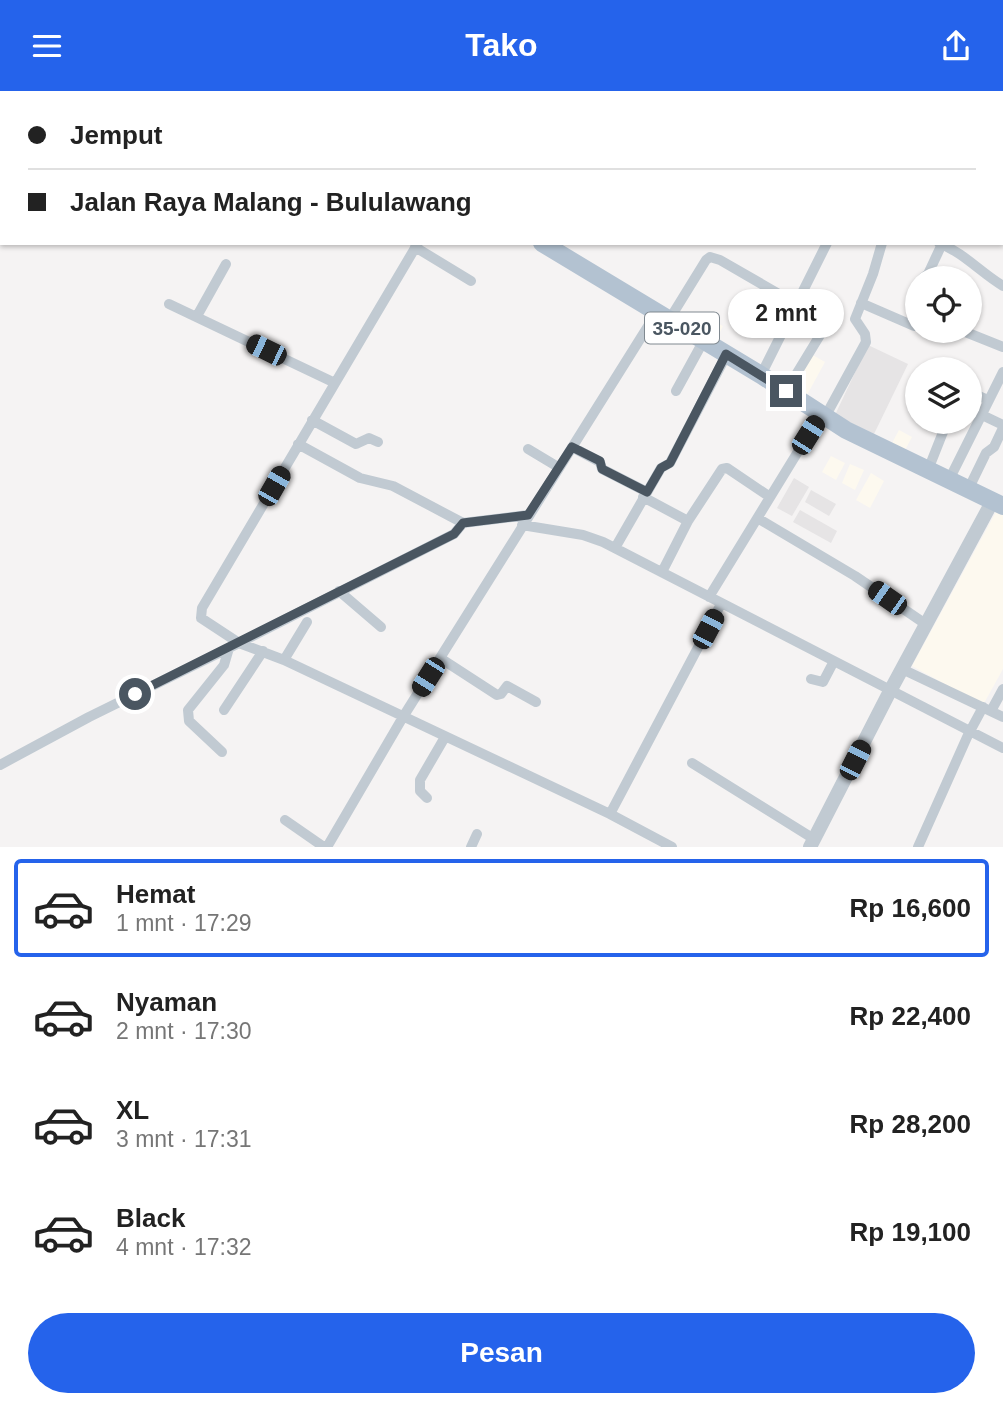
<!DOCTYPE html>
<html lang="id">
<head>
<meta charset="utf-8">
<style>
  :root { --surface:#fff; --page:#f6f6f6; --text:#222; --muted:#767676; --line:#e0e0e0; --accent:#2563eb }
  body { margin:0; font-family:Arial,sans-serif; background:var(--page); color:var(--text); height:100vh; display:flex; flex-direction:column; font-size:26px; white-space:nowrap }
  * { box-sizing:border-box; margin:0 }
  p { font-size:23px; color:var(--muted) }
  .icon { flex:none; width:38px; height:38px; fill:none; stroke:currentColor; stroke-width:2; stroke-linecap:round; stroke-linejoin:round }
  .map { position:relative; height:756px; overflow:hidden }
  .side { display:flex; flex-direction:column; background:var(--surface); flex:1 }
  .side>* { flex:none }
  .guide { position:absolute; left:0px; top:0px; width:1004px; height:154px; box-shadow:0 2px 5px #0004; display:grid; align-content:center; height:154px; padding:0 28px; background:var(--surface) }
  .buttons { position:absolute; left:905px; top:175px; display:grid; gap:14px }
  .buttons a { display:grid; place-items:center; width:77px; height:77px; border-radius:50%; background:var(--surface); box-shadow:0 2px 5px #0004; font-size:35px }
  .end { position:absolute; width:32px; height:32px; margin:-16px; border:9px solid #4a5661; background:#fff; box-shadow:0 0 0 4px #fff }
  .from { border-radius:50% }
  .bubble { position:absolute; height:49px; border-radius:24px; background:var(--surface); box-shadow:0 2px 5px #0004; font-size:23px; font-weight:700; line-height:49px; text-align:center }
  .car { position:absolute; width:21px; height:42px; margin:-21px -10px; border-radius:9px; box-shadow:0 0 5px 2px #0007; background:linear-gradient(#222 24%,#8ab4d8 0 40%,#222 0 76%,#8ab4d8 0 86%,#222 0) }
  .guide b { display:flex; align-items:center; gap:24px; height:66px; font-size:26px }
  .guide b+b { border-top:2px solid var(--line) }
  .guide i { width:18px; height:18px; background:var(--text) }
  ul { padding:12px 0 0; list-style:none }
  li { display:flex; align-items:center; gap:21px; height:98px; margin:0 14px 10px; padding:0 14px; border:4px solid transparent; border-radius:7px }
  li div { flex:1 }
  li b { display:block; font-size:26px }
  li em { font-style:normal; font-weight:700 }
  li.selected { border-color:var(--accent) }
  li>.icon { width:63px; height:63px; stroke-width:1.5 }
  .action { display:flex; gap:14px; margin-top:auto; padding:14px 28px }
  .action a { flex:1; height:80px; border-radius:42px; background:var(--accent); color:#fff; font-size:28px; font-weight:700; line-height:80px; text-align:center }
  header { display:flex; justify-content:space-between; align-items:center; height:91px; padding:0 28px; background:var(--accent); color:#fff; font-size:32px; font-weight:700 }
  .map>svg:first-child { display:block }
  .commercial { fill:#fdf9ef }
  .education { fill:#e6e4e5 }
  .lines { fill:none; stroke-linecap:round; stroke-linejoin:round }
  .minor { stroke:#c1cad2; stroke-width:10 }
  .tertiary { stroke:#c1cad2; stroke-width:14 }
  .primary { stroke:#b3c2d1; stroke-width:18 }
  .route { stroke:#4a5661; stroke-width:9 }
  .labels { text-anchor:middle; stroke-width:7; stroke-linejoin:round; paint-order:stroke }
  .shield { fill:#fff; stroke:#808990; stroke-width:2 }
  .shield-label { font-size:19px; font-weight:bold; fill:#4a5661 }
</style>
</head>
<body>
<header><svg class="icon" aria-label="menu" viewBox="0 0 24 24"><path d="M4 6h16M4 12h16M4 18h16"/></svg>Tako<svg class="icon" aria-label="share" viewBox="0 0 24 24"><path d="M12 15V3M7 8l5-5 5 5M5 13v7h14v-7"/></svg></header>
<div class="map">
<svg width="1003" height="756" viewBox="0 0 1003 756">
  <rect width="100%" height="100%" fill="#f5f3f3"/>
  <path class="commercial" d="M 709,228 L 723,235 L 716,249 L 702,241 Z
    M 811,263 L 825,271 L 807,304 L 793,296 Z
    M 899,339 L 912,346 L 904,361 L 891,354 Z
    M 831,365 L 845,372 L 836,389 L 822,381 Z
    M 850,373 L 864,379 L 855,399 L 842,392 Z
    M 871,382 L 884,390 L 870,417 L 856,409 Z
    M 996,421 L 1003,424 L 1003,578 L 983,614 L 912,575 Z"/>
  <path class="education" d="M 868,254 L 908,273 L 874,343 L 835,324 Z
    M 794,387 L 809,396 L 792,425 L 777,417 Z
    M 811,399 L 836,413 L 829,425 L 805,411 Z
    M 800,419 L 837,440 L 831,452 L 793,431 Z"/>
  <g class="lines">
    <path class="minor" d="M 843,0 L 847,2
      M 132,2 L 135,0
      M 211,2 L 212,0
      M 360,2 L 361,0
      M 598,2 L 598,0
      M 755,2 L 756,0
      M 887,2 L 889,0
      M 418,152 L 202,517 L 201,527 L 239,552 L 284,569 L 610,723 L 672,756
      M 939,152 C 964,162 980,181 1003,195
      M 415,156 L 471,190
      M 923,187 L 928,183 L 942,153
      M 917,203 L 917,204
      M 861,212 L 914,235
      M 169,213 L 335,292
      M 197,225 L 226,173
      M 669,229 L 706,169 L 710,166 L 720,169 L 798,214
      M 963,240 L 1003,256
      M 761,284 L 827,152
      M 676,300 L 704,249
      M 786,300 L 828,231
      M 970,301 L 988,309
      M 982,324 L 1003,334
      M 825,326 L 866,251 L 865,243 L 855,228 L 873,183 L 882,152
      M 312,329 L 356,353 L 369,347 L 378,351
      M 298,353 L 360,387 L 393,395 L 463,432 L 528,424
      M 572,356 L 600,371 L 602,378 L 647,401
      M 528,358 L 558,376
      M 928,379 L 947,331
      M 949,389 L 1003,281
      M 968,399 L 986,362 L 994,356 L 1003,337
      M 643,406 L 688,430
      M 759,428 L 855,485 L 927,534
      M 522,434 L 583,444 L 603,451 L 1003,657
      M 615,457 L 661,377 L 670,372 L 727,263
      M 662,481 L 688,430 L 722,378 L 727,377 L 770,406
      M 339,500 L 381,536
      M 709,506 L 821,323
      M 440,567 L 497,604 L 501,603 L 507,595 L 536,611
      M 284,569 L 307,531
      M 902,578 L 1003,626
      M 811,588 L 823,591 L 834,570
      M 224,619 L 263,560
      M 991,620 L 1003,598
      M 222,661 L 189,630 L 188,619 L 224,574 L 229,557 L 454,443 L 463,432
      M 692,672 L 814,748
      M 0,674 L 89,626 L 229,557
      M 427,707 L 420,700 L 420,689 L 445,646
      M 610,723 L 721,513
      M 285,729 L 324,756
      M 327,756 L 403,626 L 657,221
      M 471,756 L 477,743
      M 918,756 L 968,644 L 983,616"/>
    <path class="tertiary" d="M 810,756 L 889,602 L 992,411"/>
    <path class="primary" d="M 274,0 L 277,2
      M 542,152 L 761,284 L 846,339 L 1003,415"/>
  </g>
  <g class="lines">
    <path class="route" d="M 135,603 L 454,443 L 463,432 L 528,424 L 572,356 L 600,370 L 602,378 L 647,401 L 661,377 L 670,372 L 726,263 L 786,300"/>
  </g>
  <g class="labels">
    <rect class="shield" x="645" y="221.5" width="74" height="31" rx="5"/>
    <g class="shield-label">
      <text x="682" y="244">35-020</text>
    </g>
  </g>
</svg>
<div class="buttons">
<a><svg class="icon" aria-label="locate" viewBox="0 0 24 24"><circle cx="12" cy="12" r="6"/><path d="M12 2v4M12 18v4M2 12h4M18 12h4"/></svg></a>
<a><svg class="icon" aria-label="layers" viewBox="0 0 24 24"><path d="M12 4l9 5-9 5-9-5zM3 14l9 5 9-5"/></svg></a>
</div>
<i class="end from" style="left:135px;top:603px"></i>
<i class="end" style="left:786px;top:300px"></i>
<div class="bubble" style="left:728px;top:198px;width:116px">2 mnt</div>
<i class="car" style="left:266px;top:259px;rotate:296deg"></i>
<i class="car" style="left:808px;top:344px;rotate:32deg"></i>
<i class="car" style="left:274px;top:395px;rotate:30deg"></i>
<i class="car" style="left:887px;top:507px;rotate:305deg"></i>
<i class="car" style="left:708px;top:538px;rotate:28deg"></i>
<i class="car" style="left:428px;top:586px;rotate:212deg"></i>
<i class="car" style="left:855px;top:669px;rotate:27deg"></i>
<div class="guide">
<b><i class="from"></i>Jemput</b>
<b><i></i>Jalan Raya Malang - Bululawang</b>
</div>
</div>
<section class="side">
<ul>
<li class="selected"><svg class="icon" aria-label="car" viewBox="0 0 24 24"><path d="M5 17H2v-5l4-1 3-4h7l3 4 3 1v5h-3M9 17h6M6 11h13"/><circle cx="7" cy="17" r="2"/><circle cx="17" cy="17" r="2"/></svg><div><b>Hemat</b><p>1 mnt · 17:29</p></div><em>Rp 16,600</em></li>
<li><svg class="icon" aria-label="car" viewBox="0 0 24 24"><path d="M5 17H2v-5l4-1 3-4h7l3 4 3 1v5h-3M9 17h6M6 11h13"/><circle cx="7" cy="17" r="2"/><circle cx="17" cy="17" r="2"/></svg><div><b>Nyaman</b><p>2 mnt · 17:30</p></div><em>Rp 22,400</em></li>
<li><svg class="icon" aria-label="car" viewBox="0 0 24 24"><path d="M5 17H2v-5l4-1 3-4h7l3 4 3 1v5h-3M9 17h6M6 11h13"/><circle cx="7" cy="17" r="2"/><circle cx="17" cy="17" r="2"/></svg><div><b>XL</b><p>3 mnt · 17:31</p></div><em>Rp 28,200</em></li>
<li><svg class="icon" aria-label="car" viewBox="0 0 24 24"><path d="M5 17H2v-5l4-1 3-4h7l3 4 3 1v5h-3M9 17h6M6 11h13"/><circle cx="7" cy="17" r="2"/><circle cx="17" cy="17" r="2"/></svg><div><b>Black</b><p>4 mnt · 17:32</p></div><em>Rp 19,100</em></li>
</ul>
<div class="action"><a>Pesan</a></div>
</section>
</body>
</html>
